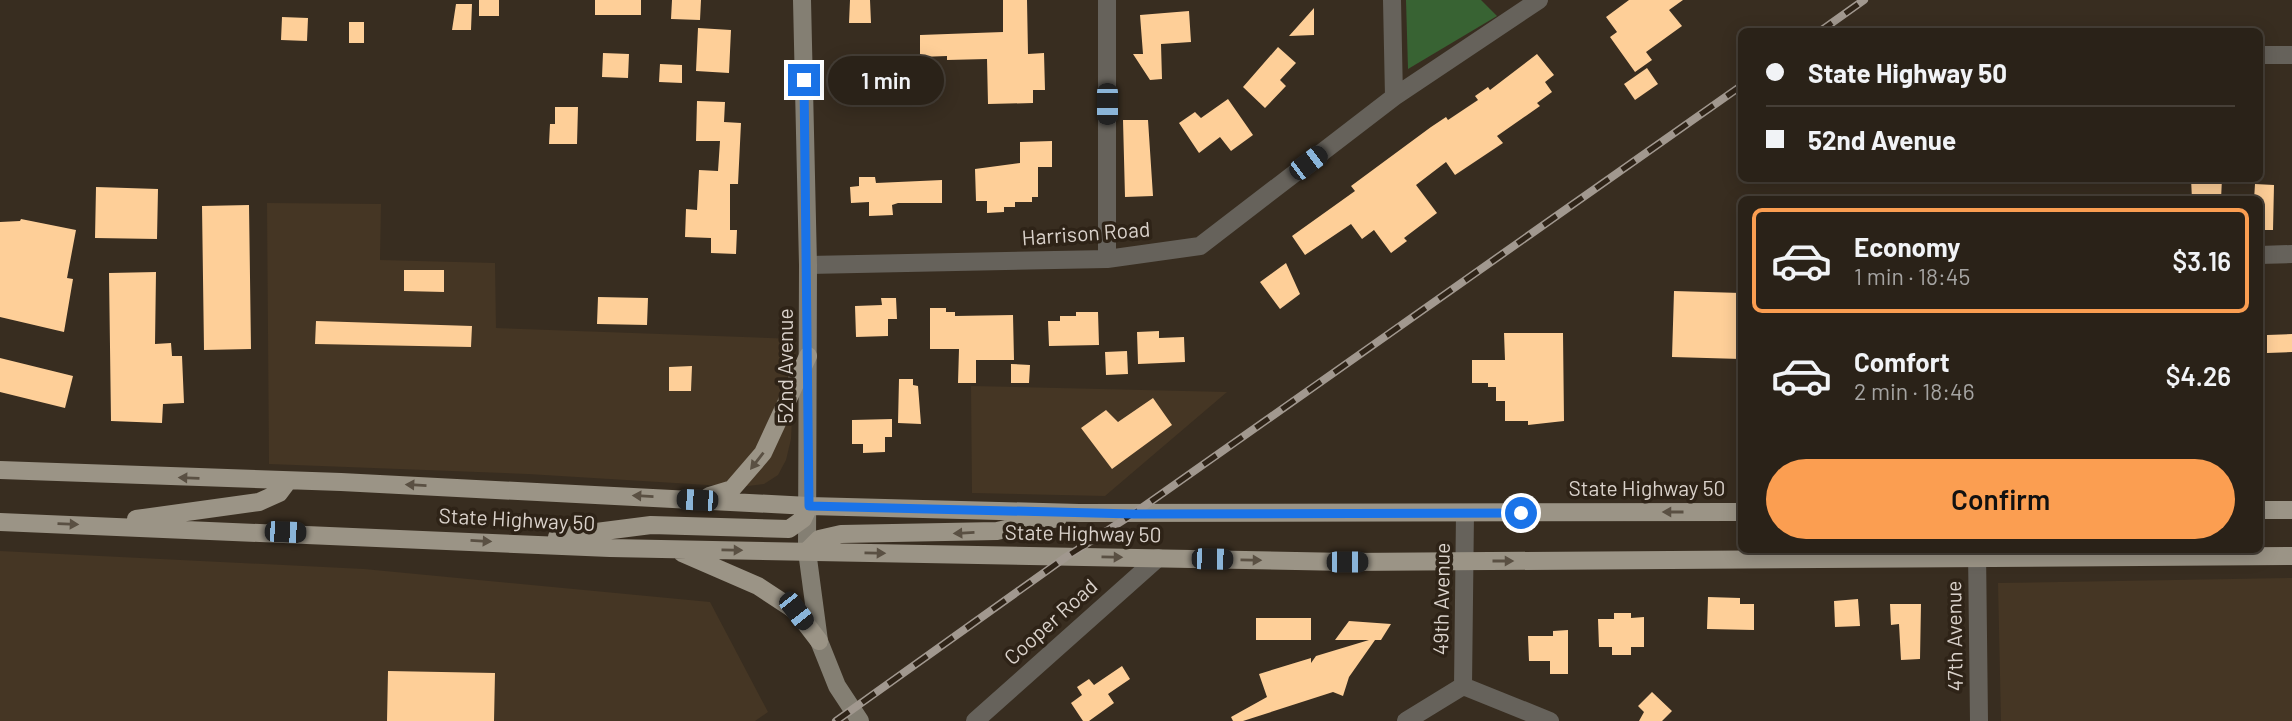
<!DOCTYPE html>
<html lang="en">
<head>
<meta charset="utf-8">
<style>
  :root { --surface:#2a2218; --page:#362f25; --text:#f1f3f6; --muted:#a5a4a2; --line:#463f37; --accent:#fb9e51 }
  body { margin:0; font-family:Barlow,sans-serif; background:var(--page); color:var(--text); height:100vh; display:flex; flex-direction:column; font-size:26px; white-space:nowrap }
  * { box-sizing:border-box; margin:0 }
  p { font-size:23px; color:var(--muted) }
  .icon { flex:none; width:38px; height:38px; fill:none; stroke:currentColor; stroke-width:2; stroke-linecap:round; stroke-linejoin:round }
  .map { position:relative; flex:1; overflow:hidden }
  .details { position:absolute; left:1738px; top:196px; width:525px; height:357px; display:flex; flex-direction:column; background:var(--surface); border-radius:10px; box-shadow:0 4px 18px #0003,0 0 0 2px var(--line) }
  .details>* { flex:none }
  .banner { position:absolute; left:1738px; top:28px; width:525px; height:154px; border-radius:10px; box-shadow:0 4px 18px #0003,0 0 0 2px var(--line); display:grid; align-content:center; height:154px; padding:0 28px; background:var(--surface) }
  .end { position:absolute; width:32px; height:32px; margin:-16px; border:9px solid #1a73e8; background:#fff; box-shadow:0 0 0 4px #fff }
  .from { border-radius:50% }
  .bubble { position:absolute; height:49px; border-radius:24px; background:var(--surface); box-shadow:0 4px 18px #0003,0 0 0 2px var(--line); font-size:23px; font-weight:600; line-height:49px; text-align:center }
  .car { position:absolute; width:21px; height:42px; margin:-21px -10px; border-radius:9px; box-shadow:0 0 5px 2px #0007; background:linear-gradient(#222 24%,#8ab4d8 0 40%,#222 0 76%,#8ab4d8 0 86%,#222 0) }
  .banner b { display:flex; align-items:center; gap:24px; height:66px; font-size:26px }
  .banner b+b { border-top:2px solid var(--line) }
  .banner i { width:18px; height:18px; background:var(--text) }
  ul { padding:12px 0 0; list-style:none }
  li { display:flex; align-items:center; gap:21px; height:105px; margin:0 14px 10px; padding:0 14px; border:4px solid transparent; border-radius:10px }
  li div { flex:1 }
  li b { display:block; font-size:26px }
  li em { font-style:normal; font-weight:600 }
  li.active { border-color:var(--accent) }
  li>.icon { width:63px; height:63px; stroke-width:1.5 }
  .button { display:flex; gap:14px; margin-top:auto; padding:14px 28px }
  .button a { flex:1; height:80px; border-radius:42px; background:var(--accent); color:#111; font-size:28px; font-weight:600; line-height:80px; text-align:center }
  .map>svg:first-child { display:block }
  .built { fill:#453624 }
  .green { fill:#386333 }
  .building { fill:#fecf98 }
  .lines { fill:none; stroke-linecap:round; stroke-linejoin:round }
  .street { stroke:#66625b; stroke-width:18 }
  .secondary { stroke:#847f73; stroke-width:18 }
  .primary { stroke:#9b9486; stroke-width:18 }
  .rail-casing { stroke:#a1988f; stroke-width:8 }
  .rail { stroke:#2e2317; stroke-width:5; stroke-dasharray:16; stroke-linecap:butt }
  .oneway { fill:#5a5043 }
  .route { stroke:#1a73e8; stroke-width:9 }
  .labels { text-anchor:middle; stroke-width:7; stroke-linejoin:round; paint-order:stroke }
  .street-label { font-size:21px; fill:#dad2cb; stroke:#2e2317 }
</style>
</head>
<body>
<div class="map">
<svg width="2292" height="721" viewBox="0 0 2292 721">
  <rect width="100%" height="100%" fill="#382d20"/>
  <path class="built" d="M 267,203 L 381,204 L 380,260 L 495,263 L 496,328 L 796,339 L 791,439 L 786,460 L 778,475 L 764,484 L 740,487 L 528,474 L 269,464 Z
    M 971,386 L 1227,392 L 1105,496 L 972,493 Z
    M 0,551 L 364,569 L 710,602 L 768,712 L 755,721 L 0,721 Z
    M 2292,578 L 2292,721 L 2001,721 L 1998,583 Z"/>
  <path class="green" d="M 1406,0 L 1481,0 L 1497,16 L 1408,69 Z"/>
  <path class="building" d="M 479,0 L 499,0 L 499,16 L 479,16 Z
    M 595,0 L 641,0 L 641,15 L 595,15 Z
    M 672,0 L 701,0 L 700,20 L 671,19 Z
    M 850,0 L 870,0 L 871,23 L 849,23 Z
    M 1003,0 L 1027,0 L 1028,54 L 1044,53 L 1045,90 L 1033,90 L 1033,103 L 988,104 L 987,59 L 947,60 L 947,56 L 920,57 L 920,35 L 1003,32 Z
    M 1629,0 L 1683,0 L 1669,10 L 1682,26 L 1646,52 L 1652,60 L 1635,72 L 1610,37 L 1617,32 L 1606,17 Z
    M 456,4 L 472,4 L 471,30 L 452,30 Z
    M 1314,8 L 1314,35 L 1289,36 Z
    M 1189,11 L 1191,42 L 1161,44 L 1162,79 L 1150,80 L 1133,54 L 1143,54 L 1140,15 Z
    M 282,17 L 308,18 L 307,41 L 281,40 Z
    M 349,22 L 364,22 L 364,43 L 349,43 Z
    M 698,28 L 731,30 L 729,73 L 696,71 Z
    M 1278,47 L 1296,63 L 1280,80 L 1286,86 L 1265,108 L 1243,87 Z
    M 603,53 L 629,54 L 628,78 L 602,77 Z
    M 1537,54 L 1554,75 L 1545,82 L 1552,92 L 1537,103 L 1540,106 L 1497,136 L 1503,143 L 1455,175 L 1446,162 L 1416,185 L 1437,213 L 1404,238 L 1407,241 L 1391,253 L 1374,230 L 1362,239 L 1351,224 L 1305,255 L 1292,236 L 1355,191 L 1351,186 L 1431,127 L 1446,117 L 1448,120 L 1478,100 L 1475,96 L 1488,87 L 1490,90 Z
    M 660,64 L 682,65 L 682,83 L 659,82 Z
    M 1647,68 L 1658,84 L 1635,100 L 1624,84 Z
    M 867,71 L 897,71 L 896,106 L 867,105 Z
    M 1228,99 L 1253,135 L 1231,151 L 1220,137 L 1199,153 L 1179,123 L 1195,112 L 1201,118 Z
    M 697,101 L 725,102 L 724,122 L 741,123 L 738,184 L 730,184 L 730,230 L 737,230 L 736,254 L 711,253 L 711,238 L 685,237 L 686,209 L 697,210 L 699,170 L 718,171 L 720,141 L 696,141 Z
    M 555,107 L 578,107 L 577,144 L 549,144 L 550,124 L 555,124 Z
    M 1123,120 L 1148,120 L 1153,196 L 1125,197 Z
    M 1052,141 L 1052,167 L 1038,167 L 1038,197 L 1032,197 L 1032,202 L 1015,202 L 1015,207 L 1004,207 L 1004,212 L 987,213 L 987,201 L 976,201 L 975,169 L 1020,163 L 1020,142 Z
    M 859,177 L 875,177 L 876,183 L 942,180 L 942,203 L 898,203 L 892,205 L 893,215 L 869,216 L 869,202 L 851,203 L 850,187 L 859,186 Z
    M 2191,178 L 2222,178 L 2221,200 L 2192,200 Z
    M 2255,184 L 2274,185 L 2273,230 L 2259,230 L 2259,200 L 2254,200 Z
    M 96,187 L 158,189 L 157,239 L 95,238 Z
    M 249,205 L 251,349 L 204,350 L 202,206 Z
    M 21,219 L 76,230 L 67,278 L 73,279 L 64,332 L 0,317 L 0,222 L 20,221 Z
    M 1286,263 L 1300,294 L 1280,309 L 1260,282 Z
    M 404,270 L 444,270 L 444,292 L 404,291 Z
    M 156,272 L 155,344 L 171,343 L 172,356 L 182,356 L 184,403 L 163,404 L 162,423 L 111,421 L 109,273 Z
    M 1674,291 L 1741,293 L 1741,359 L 1672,357 Z
    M 598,297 L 648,298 L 647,325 L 597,324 Z
    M 881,298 L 896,298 L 897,319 L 888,319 L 888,336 L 856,337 L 855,306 L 882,305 Z
    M 930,308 L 946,308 L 946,312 L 955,312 L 955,316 L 1013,315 L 1014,360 L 976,360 L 976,383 L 958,383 L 959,349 L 930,349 Z
    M 1076,312 L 1098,312 L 1099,345 L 1049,346 L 1048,321 L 1060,321 L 1060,316 L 1076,316 Z
    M 316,321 L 472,326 L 471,347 L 315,344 Z
    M 1159,331 L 1159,338 L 1184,337 L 1185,362 L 1138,364 L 1137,332 Z
    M 1504,333 L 1563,333 L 1564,421 L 1528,425 L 1528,421 L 1505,421 L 1505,401 L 1496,401 L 1496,387 L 1488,387 L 1488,383 L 1472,383 L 1472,360 L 1505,360 Z
    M 2292,334 L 2292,352 L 2267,353 L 2267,335 Z
    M 1127,351 L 1128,374 L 1106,375 L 1105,352 Z
    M 0,358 L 73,376 L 65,408 L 0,392 Z
    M 1011,364 L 1030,365 L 1029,383 L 1011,383 Z
    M 692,366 L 691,391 L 669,391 L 669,367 Z
    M 899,379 L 913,379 L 913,385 L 918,386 L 921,424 L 898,423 Z
    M 1153,398 L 1172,425 L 1112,469 L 1081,428 L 1106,410 L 1118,422 Z
    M 892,419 L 892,437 L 885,437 L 885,452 L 863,453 L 863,444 L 852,444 L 852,420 Z
    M 1708,597 L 1740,598 L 1740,604 L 1754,604 L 1754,630 L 1707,629 Z
    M 1858,599 L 1860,626 L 1835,627 L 1834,601 Z
    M 1890,604 L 1921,604 L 1920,659 L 1901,660 L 1899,624 L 1891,625 Z
    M 1614,613 L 1631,613 L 1631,618 L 1644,617 L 1644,647 L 1631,647 L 1631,655 L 1612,655 L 1612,647 L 1599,647 L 1598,619 L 1614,619 Z
    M 1256,618 L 1311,618 L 1311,640 L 1256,640 Z
    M 1349,621 L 1391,624 L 1381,640 L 1375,640 L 1349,677 L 1343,696 L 1333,692 L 1243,721 L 1233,721 L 1231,717 L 1267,697 L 1259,674 L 1311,658 L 1311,663 L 1316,656 L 1369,640 L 1335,640 Z
    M 1568,630 L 1568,674 L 1550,674 L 1550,661 L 1529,661 L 1528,636 L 1553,636 L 1553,631 Z
    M 1122,666 L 1130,679 L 1108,694 L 1114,703 L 1089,721 L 1083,721 L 1071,703 L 1082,695 L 1077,687 L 1089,679 L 1094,685 Z
    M 388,671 L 495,673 L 494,721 L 387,721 Z
    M 1652,692 L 1672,711 L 1662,721 L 1639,721 L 1644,712 L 1638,706 Z"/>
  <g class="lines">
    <path class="street" d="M 1107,0 L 1107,259
      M 1392,0 L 1394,97
      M 2259,55 L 2292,55
      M 2259,255 L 2292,254
      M 808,265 L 1107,259 L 1200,246 L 1394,97 L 1539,0
      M 1977,550 L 1979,721
      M 1463,686 L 1465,513
      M 975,721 L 1158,558
      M 1406,721 L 1463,686 L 1550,721"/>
    <path class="secondary" d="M 802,0 L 808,265 L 807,551 L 819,641 L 837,686 L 860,721"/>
    <path class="primary" d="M 0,470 L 341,482 L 809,506 L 1079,513 L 1741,512
      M 709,496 L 732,489 L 763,453 L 808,356
      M 2259,510 L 2292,510
      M 136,519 L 259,502 L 279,493 L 288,481
      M 0,522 L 610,548 L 1347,562 L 2292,556
      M 557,537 L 651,525 L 789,529 L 803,519 L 809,506
      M 807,551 L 819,539 L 841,534 L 997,531 L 1058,518
      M 682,553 L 758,586 L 796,611 L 819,641"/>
    <g class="rail-casing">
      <path id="rail" d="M 1819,32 L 1864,0
        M 836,721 L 1066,557 L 1133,514 L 1741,86"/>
    </g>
    <use href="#rail" class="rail"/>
  </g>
  <defs><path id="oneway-solid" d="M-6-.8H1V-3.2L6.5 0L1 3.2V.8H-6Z" transform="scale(1.75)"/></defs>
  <g class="oneway">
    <use href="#oneway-solid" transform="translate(757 461) rotate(128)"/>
    <use href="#oneway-solid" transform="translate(189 478) rotate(-178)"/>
    <use href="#oneway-solid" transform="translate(416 485) rotate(-177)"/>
    <use href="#oneway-solid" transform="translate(643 496) rotate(-177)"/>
    <use href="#oneway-solid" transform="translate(1673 512) rotate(180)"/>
    <use href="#oneway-solid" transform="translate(68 524) rotate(2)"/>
    <use href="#oneway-solid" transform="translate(964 533) rotate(177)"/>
    <use href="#oneway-solid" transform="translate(481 541) rotate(3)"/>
    <use href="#oneway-solid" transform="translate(732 550) rotate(1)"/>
    <use href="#oneway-solid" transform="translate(875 553) rotate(1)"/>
    <use href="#oneway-solid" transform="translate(1112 557) rotate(1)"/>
    <use href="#oneway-solid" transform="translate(1251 560) rotate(1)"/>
    <use href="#oneway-solid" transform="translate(1503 561)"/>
  </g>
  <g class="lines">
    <path class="route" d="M 804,80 L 809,506 L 1133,514 L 1521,513"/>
  </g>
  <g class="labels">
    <g class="street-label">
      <text transform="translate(1086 234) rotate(-4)" y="7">Harrison Road</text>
      <text transform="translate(786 366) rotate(-90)" y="7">52nd Avenue</text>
      <text x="1647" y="496">State Highway 50</text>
      <text transform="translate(517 520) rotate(3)" y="7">State Highway 50</text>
      <text transform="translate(1083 534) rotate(1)" y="7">State Highway 50</text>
      <text transform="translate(1442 599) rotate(-89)" y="7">49th Avenue</text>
      <text transform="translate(1051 622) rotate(-42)" y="7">Cooper Road</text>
      <text transform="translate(1955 636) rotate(-91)" y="7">47th Avenue</text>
    </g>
  </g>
</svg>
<i class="end from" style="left:1521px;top:513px"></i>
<i class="end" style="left:804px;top:80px"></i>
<div class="bubble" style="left:828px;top:56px;width:116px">1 min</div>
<i class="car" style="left:1107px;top:104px;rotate:180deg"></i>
<i class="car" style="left:1308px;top:163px;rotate:53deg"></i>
<i class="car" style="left:697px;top:500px;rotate:273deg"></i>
<i class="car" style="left:285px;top:532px;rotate:92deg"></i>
<i class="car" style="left:1212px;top:559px;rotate:91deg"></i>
<i class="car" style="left:1347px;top:562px;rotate:90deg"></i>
<i class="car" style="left:796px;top:611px;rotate:142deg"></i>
<div class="banner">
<b><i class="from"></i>State Highway 50</b>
<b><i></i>52nd Avenue</b>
</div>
<section class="details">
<ul>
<li class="active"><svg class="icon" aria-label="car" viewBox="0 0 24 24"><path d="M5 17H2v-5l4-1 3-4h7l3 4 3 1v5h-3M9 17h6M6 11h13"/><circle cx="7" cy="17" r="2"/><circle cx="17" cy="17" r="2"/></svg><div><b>Economy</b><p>1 min · 18:45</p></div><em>$3.16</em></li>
<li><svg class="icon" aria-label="car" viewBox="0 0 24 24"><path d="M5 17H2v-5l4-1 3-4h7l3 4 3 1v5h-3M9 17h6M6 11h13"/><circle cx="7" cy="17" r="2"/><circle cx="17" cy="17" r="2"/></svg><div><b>Comfort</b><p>2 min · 18:46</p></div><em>$4.26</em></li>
</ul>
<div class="button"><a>Confirm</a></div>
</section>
</div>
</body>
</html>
